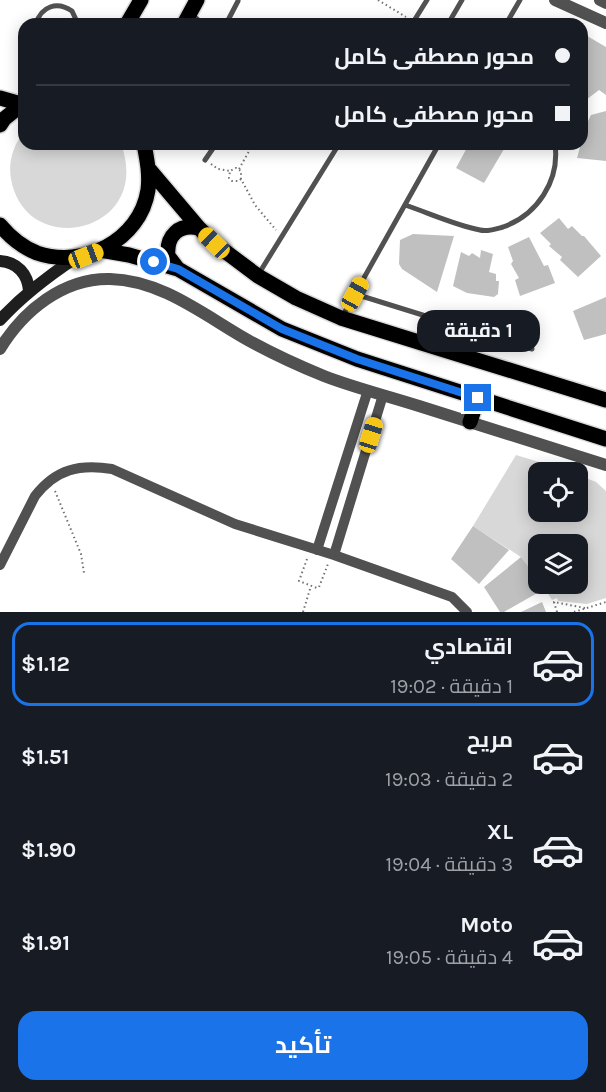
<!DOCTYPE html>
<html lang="ar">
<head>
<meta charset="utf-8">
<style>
  :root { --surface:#171b24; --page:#20242c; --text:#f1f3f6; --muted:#9ea1a6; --line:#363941; --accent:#1a73e8 }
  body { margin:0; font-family:Karla,Cairo,sans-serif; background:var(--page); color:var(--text); direction:rtl; height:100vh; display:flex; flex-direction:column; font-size:22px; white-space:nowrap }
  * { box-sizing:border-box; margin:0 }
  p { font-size:20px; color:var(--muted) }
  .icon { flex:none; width:33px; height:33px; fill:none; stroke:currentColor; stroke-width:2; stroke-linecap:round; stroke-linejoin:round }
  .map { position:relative; height:612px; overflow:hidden; direction:ltr }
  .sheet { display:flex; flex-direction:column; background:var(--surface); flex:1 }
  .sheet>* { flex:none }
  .hud { position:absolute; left:18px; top:18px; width:570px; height:132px; border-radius:18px; box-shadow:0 3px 15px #0003; direction:rtl; display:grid; align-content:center; height:132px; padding:0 18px; background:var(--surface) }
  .fabs { position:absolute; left:528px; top:462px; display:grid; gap:12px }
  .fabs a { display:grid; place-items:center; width:60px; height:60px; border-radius:12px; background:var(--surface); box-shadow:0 3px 15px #0003; font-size:30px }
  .end { position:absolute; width:27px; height:27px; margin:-14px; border:8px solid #1a73e8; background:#fff; box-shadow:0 0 0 3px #fff }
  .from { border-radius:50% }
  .bubble { position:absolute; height:42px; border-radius:18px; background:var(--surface); box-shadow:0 3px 15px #0003; font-size:20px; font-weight:700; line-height:42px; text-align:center; direction:rtl }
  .car { position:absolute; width:18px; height:36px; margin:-18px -9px; border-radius:8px; box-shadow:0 0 4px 2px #0007; background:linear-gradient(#f5c518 24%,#345 0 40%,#f5c518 0 76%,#345 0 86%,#f5c518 0) }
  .hud b { display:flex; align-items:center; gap:21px; height:57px; font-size:22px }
  .hud b+b { border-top:2px solid var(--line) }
  .hud i { width:15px; height:15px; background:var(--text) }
  ul { padding:10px 0 0; list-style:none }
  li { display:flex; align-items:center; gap:18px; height:84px; margin:0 12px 9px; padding:0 6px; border:3px solid transparent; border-radius:18px }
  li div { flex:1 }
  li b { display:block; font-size:22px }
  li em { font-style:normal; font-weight:700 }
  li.current { border-color:var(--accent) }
  li>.icon { width:54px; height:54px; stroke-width:1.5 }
  .primary-button { display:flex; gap:12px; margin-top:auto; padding:12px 18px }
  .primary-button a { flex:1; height:69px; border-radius:18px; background:var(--accent); color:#fff; font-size:24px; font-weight:700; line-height:69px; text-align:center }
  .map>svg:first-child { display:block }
  .green { fill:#d8d8d8 }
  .building { fill:#c0c0c0 }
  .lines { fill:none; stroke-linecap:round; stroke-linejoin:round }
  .primary-casing { stroke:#dbdbdb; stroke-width:18 }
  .path { stroke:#737373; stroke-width:2; stroke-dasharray:1.5 3; stroke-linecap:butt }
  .service { stroke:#515151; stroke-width:5 }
  .minor { stroke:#515151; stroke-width:10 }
  .tertiary { stroke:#515151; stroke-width:12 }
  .secondary { stroke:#1e1e1e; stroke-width:12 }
  .primary { stroke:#000; stroke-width:15 }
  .route { stroke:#1a73e8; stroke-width:8 }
</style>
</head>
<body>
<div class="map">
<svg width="606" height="612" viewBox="0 0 606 612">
  <rect width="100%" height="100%" fill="#fff"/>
  <path class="green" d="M 24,132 L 24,144 L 121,144 C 154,232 26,262 11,179 C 8,163 13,145 24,132 Z
    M 516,455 L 572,472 L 538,472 L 538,512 L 578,512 L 578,475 L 596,482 L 606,491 L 606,598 L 587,604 L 558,601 L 557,598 L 552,600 L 542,584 L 578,584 L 578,544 L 538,544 L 538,579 L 521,557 L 473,526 Z"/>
  <path class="building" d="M 582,33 L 606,47 L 606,95 L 599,90 L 582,103 L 582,73 L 585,71 L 582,69 Z
    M 606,111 L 606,161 L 577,158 L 580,147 L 577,144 L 582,144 L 582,126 L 586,125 L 591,115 Z
    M 469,144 L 507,144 L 484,183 L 456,168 Z
    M 559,218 L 568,229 L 572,226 L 582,236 L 584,236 L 601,256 L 578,277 L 560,260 L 562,257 L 549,246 L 551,244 L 540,233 Z
    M 413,234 L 454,236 L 437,292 L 402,269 L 399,264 L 400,240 Z
    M 529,237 L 544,266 L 548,265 L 555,283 L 520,296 L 515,280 L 519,278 L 511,264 L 513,261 L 508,247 Z
    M 481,250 L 493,254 L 489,272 L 496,274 L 496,281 L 499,281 L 498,294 L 494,297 L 467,293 L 453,286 L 461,252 L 469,256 L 472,253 L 480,258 Z
    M 606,297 L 606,334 L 584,340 L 573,311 Z
    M 473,526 L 509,550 L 479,584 L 451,559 Z
    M 521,557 L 538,579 L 538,584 L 542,584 L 546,588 L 504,612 L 500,612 L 484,587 Z
    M 542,602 L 546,612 L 521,612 Z"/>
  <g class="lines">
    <g class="primary-casing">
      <path id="primary" d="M 127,24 L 141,0
        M 184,24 L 197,0
        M 0,98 L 21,104
        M 0,125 L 4,119 L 24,103
        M 149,169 L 199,228 L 214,243 L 258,276 L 296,298 L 341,318 L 606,400
        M 0,225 C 10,237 22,247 37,253 C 83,269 140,241 148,190 C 150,174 147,160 144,144
        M 100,250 L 129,255 L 178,269 L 282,329 L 357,359 L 606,439
        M 178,269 L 168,256 C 166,236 179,223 199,228
        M 470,422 L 478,398"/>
    </g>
    <path class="path" d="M 378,0 L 406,17
      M 211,164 L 218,169 L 230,171
      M 239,169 L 252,146
      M 241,179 L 239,181 L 232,181 L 229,178 L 230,171 L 236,168 L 241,171 L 241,179 L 255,205 L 276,230
      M 55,491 L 81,554 L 84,573
      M 307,559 L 299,581 L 317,588 L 319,587 L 328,564
      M 303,612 L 311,586
      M 557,612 L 554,602 L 585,608
      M 574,612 L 606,602"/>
    <path class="service" d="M 191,14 L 203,24
      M 36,24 C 41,6 57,1 72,11 L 78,24
      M 226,24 L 238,1
      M 412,24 L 427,0
      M 448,24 L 462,0
      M 506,24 L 520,0
      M 205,160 L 216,144
      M 405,205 C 429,213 455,225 480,230 C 487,232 496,229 503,227 C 537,215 560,181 555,144
      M 258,275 L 339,144
      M 355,294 L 532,349
      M 342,317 L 439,144"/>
    <path class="minor" d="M 317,550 L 368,390
      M 334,555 L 383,395
      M 0,565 L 35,496 C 56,469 79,464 112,469 L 235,524 L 334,555 L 452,597 L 467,612"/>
    <path class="tertiary" d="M 555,0 L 606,23
      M 600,0 L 606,3
      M 0,349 C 23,311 63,278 110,279 C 161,280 204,315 246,339 C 271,353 297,365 324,376 C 355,388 388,396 419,406 C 482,426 544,446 606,465"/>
    <path class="secondary" d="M 0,261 C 17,262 28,274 29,291
      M 0,320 C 23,295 48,276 77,257"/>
    <use href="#primary" class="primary"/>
  </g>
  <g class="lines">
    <path class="route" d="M 154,262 L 178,269 L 282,329 L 357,359 L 478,398"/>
  </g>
</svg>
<div class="fabs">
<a><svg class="icon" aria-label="locate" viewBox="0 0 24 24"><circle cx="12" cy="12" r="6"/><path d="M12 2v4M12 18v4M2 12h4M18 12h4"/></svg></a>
<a><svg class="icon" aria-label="layers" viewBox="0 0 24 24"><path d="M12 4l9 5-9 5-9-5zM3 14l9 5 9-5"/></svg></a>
</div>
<i class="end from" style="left:154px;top:262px"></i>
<i class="end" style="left:478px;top:398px"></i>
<div class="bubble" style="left:417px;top:310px;width:123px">1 دقيقة</div>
<i class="car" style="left:214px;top:243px;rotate:314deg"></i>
<i class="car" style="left:86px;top:256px;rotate:69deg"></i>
<i class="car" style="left:355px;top:294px;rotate:29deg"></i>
<i class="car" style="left:371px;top:435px;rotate:17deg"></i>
<div class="hud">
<b><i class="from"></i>محور مصطفى كامل</b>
<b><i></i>محور مصطفى كامل</b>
</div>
</div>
<section class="sheet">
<ul>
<li class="current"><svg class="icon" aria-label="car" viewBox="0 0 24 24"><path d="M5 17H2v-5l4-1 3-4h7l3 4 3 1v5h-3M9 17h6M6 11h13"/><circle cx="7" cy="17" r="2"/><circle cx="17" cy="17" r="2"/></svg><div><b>اقتصادي</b><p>1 دقيقة · 19:02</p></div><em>$1.12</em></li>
<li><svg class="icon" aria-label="car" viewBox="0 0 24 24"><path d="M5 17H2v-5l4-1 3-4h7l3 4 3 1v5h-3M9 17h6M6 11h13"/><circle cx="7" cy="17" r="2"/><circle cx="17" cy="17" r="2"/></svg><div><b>مريح</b><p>2 دقيقة · 19:03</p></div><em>$1.51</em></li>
<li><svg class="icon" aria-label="car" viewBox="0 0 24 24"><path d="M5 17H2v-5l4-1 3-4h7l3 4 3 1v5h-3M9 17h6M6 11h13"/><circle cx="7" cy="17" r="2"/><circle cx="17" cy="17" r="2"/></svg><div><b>XL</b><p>3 دقيقة · 19:04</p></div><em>$1.90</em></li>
<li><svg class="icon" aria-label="car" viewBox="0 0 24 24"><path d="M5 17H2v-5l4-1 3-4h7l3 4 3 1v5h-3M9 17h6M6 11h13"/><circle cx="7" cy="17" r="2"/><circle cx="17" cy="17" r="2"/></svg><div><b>Moto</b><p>4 دقيقة · 19:05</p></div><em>$1.91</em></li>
</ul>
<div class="primary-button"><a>تأكيد</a></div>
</section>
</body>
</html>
